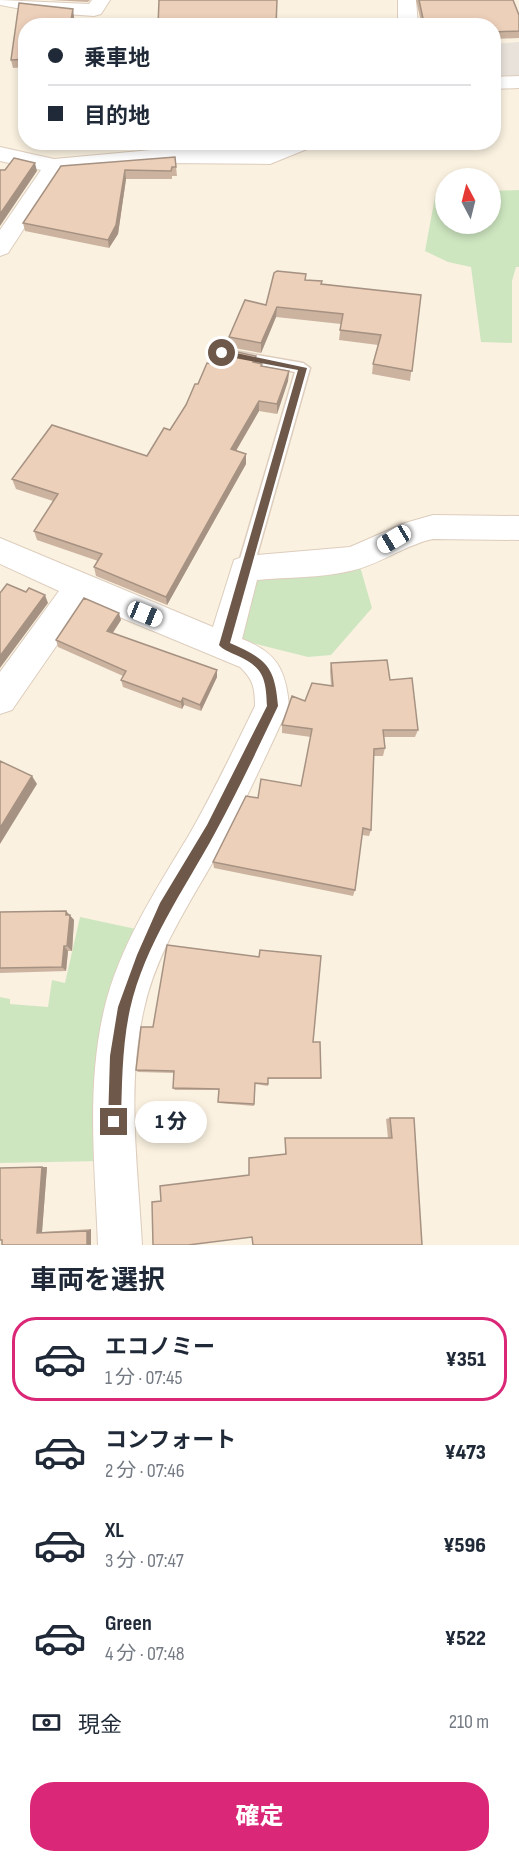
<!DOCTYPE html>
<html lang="ja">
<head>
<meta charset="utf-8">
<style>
  :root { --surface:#fff; --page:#f6f6f7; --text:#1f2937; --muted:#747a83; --line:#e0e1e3; --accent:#db2777 }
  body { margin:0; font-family:"Sofia Sans Condensed","Noto Sans JP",sans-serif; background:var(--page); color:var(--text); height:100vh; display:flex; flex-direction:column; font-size:22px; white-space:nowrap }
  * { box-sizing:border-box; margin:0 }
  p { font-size:20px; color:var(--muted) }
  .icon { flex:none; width:33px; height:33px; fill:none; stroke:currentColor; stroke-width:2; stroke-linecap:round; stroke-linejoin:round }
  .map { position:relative; height:1245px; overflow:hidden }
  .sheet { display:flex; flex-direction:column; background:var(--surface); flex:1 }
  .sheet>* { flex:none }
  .guide { position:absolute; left:18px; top:18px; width:483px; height:132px; border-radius:24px; box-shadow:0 3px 9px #0003; display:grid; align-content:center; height:132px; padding:0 30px; background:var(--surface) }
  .needle { width:39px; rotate:353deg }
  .fabs { position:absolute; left:435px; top:168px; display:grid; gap:12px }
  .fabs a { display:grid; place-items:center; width:66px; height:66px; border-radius:50%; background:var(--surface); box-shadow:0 3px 9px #0003; font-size:30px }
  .end { position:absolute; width:27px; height:27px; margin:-14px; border:8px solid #6e584a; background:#fff; box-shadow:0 0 0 3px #fff }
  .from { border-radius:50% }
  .bubble { position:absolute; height:42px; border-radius:21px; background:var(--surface); box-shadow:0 3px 9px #0003; font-size:20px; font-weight:800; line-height:42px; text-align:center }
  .car { position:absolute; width:18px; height:36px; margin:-18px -9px; border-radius:8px; box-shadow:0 0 4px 2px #0007; background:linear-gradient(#fff 24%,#345 0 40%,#fff 0 76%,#345 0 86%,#fff 0) }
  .guide b { display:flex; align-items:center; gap:21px; height:57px; font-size:22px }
  .guide b+b { border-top:2px solid var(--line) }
  .guide i { width:15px; height:15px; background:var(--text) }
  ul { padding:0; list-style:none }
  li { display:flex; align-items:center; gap:18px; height:84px; margin:0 12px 9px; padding:0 18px; border:3px solid transparent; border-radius:24px }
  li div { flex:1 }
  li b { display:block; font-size:22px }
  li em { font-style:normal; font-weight:800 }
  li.on { border-color:var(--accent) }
  li>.icon { width:54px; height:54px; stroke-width:1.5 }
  h2 { padding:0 30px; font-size:27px; line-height:72px }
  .pay { display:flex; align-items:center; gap:15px; height:66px; padding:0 30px; font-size:22px }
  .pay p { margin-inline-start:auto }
  .primary-button { display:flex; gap:12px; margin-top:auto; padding:12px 30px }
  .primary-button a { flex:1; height:69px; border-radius:24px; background:var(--accent); color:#fff; font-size:24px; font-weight:800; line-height:69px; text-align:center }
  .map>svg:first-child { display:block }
  .industrial { fill:#e9e2db }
  .green { fill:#cee6c0 }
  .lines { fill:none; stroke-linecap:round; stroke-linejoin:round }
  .service-casing { stroke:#ddcdbd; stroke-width:3 }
  .minor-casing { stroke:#ddcdbd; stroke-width:2 }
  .service { fill:#fff; fill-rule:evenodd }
  .minor { fill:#fff; fill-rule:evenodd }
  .wall { fill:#ccb3a0 }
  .shaded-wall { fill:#a69282 }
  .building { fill:#edd0ba; stroke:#a69282; stroke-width:1.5 }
  .route { fill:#6e584a }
</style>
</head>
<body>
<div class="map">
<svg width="519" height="1245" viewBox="0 0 519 1245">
  <rect width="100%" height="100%" fill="#faf1e0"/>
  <path class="industrial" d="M 519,42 L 519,79 L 494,80 L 494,44 Z"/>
  <path class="green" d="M 445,190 L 446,224 L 490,224 L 491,191 L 519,190 L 519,267 L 516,267 L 512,281 L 512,343 L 481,342 L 471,267 L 448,262 L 425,251 L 435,197 L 439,191 Z
    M 359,563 L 372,608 L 331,655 L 308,657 L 236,639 L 251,574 Z
    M 80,917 L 136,929 L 101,1161 L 0,1163 L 0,997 L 10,999 L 10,1004 L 48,1007 L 52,980 L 65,983 Z"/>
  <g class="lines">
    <g class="service-casing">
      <path id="service" d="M 212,142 L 224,142 L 223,158 L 213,156 Z
        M 234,351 L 303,363 L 310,368 L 253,569 L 251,574 L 239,574 L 237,569 L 295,372 L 229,359 L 227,356 Z"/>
    </g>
    <g class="minor-casing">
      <path id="minor" d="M 0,0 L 89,4 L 92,0 L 110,0 L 101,14 L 94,16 L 38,12 L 0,5 Z
        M 398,0 L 416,0 L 418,26 L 398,26 Z
        M 519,76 L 519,88 L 494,89 L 494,77 Z
        M 285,142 L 314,142 L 312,147 L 270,164 L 162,163 L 61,172 L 8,253 L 0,256 L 0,230 L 41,170 L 0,161 L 0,147 L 54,159 L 162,149 L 267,150 Z
        M 433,515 L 519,516 L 519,540 L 433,539 C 404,545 380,565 350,571 C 321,578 288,577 257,580 L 242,639 C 276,652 286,669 289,706 C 268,752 247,797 224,842 C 195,896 157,948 144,1009 C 126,1086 138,1167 142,1245 L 98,1245 C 95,1167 86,1087 104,1010 C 119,946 156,890 189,835 C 213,793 234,749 255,706 C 255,688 253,679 240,667 L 86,603 L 12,710 L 0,714 L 0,672 L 59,591 L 0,564 L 0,538 L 213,627 L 234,560 L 245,556 L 350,547 L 405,523 Z"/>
    </g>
    <use href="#service" class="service"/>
    <use href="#minor" class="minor"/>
  </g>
  <path class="wall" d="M 50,0 L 90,0 L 88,2 Z
    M 416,0 L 513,0 L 519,15 L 519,38 L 494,39 L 494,26 L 422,26 Z
    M 19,3 L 74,17 L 26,26 L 26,67 L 13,68 L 11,60 Z
    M 123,142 L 174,142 L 174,147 L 124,150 Z
    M 175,157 L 177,176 L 172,176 L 172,179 L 126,179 L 118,234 L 109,248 L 25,231 L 23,223 L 61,166 Z
    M 306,274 L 306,280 L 322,284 L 421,295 L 410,381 L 372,374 L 373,364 L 378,345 L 339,340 L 341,324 L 276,317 L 261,353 L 229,347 L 229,337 L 266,305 Z
    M 256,356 L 256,362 L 262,366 L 289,371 L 288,381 L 277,414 L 259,411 L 236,451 L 246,454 L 246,464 L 167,605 L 96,576 L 94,567 L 98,561 L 37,540 L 34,531 L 53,501 L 16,489 L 12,479 L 147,456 L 170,430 L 198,384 L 217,365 Z
    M 121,620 L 113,633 L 217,677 L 201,711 L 184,705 L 182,709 L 123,687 L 121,680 L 123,676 L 58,647 L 56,640 Z
    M 331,663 L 390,680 L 418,730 L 415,737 L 384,737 L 385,748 L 383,756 L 374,756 L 371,830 L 369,836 L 362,835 L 355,890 L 353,896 L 214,868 L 213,862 L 258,798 L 301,786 L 311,737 L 282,733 L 282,725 L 305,701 L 331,686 L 330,671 Z
    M 66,911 L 74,920 L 72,951 L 68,951 L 66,971 L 0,973 L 0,912 Z
    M 313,1042 L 321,1078 L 320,1079 L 268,1079 L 268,1086 L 255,1084 L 254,1106 L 219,1103 L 219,1090 L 175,1090 L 173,1088 L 174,1073 L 138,1072 L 136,1070 Z
    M 390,1118 L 422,1245 L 252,1237 L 161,1200 L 249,1175 L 285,1154 L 285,1138 L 388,1138 L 386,1119 Z
    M 47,1167 L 42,1232 L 91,1229 L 91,1245 L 2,1245 L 2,1240 Z"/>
  <path class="shaded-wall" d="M 73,9 L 74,17 L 73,26 L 70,26 Z
    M 35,163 L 37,171 L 0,226 L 0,214 Z
    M 125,170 L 126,179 L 118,234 L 109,248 L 108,240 Z
    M 277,307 L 276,317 L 261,353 L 261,343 Z
    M 289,371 L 288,381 L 277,414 L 277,404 Z
    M 259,401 L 259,411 L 231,459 L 231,449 Z
    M 246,454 L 246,464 L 167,605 L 166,597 Z
    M 45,595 L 48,603 L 0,668 L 0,656 Z
    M 119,613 L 121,620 L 109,638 L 107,631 Z
    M 217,670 L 217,677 L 201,711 L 200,705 Z
    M 183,698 L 184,705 L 182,709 L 181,702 Z
    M 32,776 L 37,784 L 0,844 L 0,828 Z
    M 66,911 L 74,920 L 72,951 L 67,946 Z
    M 64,946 L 68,951 L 66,971 L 62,967 Z
    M 42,1167 L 47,1167 L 42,1232 L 37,1233 Z
    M 91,1229 L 91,1245 L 87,1245 L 87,1231 Z"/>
  <path class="building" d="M 159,0 L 277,0 L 276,26 L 158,26 Z
    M 419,0 L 513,0 L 519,15 L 519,31 L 494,32 L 494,26 L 450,26 L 449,22 L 424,23 Z
    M 19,3 L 73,9 L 70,26 L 26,26 L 26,59 L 11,60 Z
    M 175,157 L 176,167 L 172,167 L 171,171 L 125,170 L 116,225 L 108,240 L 23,223 L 61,166 Z
    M 14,158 L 35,163 L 0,214 L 0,170 L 5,170 Z
    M 277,271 L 306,274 L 305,280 L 322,281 L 321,284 L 421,295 L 412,371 L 373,364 L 381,335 L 340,330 L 343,314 L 277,307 L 261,343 L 229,337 L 245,300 L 266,305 L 274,273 Z
    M 223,349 L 256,356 L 253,362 L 262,364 L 261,366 L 289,371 L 277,404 L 259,401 L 231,449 L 246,454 L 166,597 L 94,567 L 102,554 L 34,531 L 58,494 L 12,479 L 52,425 L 147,456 L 164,428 L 170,430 L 186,405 L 195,384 L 198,384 L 207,363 L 217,365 Z
    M 7,584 L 26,592 L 29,588 L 45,595 L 0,656 L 0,593 Z
    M 84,598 L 119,613 L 107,631 L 217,670 L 200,705 L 183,698 L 181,702 L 121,680 L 126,671 L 56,640 Z
    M 387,660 L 390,680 L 412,678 L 418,730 L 383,730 L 385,748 L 374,749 L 371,830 L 363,828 L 355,890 L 213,862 L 246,796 L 258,798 L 261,779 L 301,786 L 312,729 L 282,725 L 292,696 L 305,701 L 312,683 L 333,686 L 331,663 Z
    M 0,761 L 32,776 L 0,828 Z
    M 66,911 L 66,915 L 70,915 L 67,946 L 64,946 L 62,967 L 0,968 L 0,912 Z
    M 167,945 L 259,957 L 260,950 L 321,956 L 313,1042 L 320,1042 L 321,1078 L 268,1078 L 268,1084 L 255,1083 L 254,1104 L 218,1102 L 219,1089 L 173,1088 L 174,1071 L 136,1070 L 141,1027 L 153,1027 Z
    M 390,1118 L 414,1118 L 422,1245 L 253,1245 L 252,1237 L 188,1245 L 153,1245 L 152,1202 L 161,1201 L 160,1186 L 249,1175 L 249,1158 L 286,1154 L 285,1138 L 392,1138 Z
    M 42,1167 L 37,1233 L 87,1231 L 87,1245 L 2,1245 L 2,1240 L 0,1240 L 0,1168 Z"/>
  <path class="route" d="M 222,350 L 307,368 L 230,643 C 266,659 275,666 278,706 C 258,748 238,791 215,833 C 184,890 145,944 130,1009 C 122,1046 122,1084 121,1122 L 114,1128 L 108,1122 L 110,1056 L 118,1007 L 137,955 L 160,903 L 207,825 L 267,706 C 266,677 263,667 236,655 C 230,652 223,650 219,645 L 298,370 L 219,355 Z"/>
</svg>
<div class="fabs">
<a><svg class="needle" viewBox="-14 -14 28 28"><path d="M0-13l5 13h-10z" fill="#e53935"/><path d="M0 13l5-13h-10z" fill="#747a83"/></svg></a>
</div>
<i class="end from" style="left:222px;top:353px"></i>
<i class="end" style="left:114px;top:1122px"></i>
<div class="bubble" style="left:135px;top:1101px;width:72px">1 分</div>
<i class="car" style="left:394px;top:539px;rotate:239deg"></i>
<i class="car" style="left:145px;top:614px;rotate:112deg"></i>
<div class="guide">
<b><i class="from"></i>乗車地</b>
<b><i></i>目的地</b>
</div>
</div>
<section class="sheet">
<h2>車両を選択</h2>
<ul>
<li class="on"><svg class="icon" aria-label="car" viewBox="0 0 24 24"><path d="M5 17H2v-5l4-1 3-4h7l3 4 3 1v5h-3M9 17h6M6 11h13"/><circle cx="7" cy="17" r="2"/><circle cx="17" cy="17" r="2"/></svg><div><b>エコノミー</b><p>1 分 · 07:45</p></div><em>¥351</em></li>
<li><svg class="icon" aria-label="car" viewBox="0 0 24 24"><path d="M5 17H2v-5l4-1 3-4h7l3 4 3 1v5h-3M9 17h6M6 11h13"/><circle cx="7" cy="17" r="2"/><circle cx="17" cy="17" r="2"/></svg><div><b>コンフォート</b><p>2 分 · 07:46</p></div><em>¥473</em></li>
<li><svg class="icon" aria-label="car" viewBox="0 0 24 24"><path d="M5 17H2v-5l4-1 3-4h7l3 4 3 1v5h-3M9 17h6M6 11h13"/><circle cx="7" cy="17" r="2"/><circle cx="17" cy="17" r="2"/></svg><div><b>XL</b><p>3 分 · 07:47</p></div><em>¥596</em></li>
<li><svg class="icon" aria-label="car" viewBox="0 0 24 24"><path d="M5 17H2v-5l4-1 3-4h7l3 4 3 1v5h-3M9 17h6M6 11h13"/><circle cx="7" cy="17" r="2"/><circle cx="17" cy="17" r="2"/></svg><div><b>Green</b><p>4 分 · 07:48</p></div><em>¥522</em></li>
</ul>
<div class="pay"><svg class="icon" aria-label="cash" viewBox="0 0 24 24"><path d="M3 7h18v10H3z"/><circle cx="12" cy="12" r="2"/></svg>現金<p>210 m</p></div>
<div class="primary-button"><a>確定</a></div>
</section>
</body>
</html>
